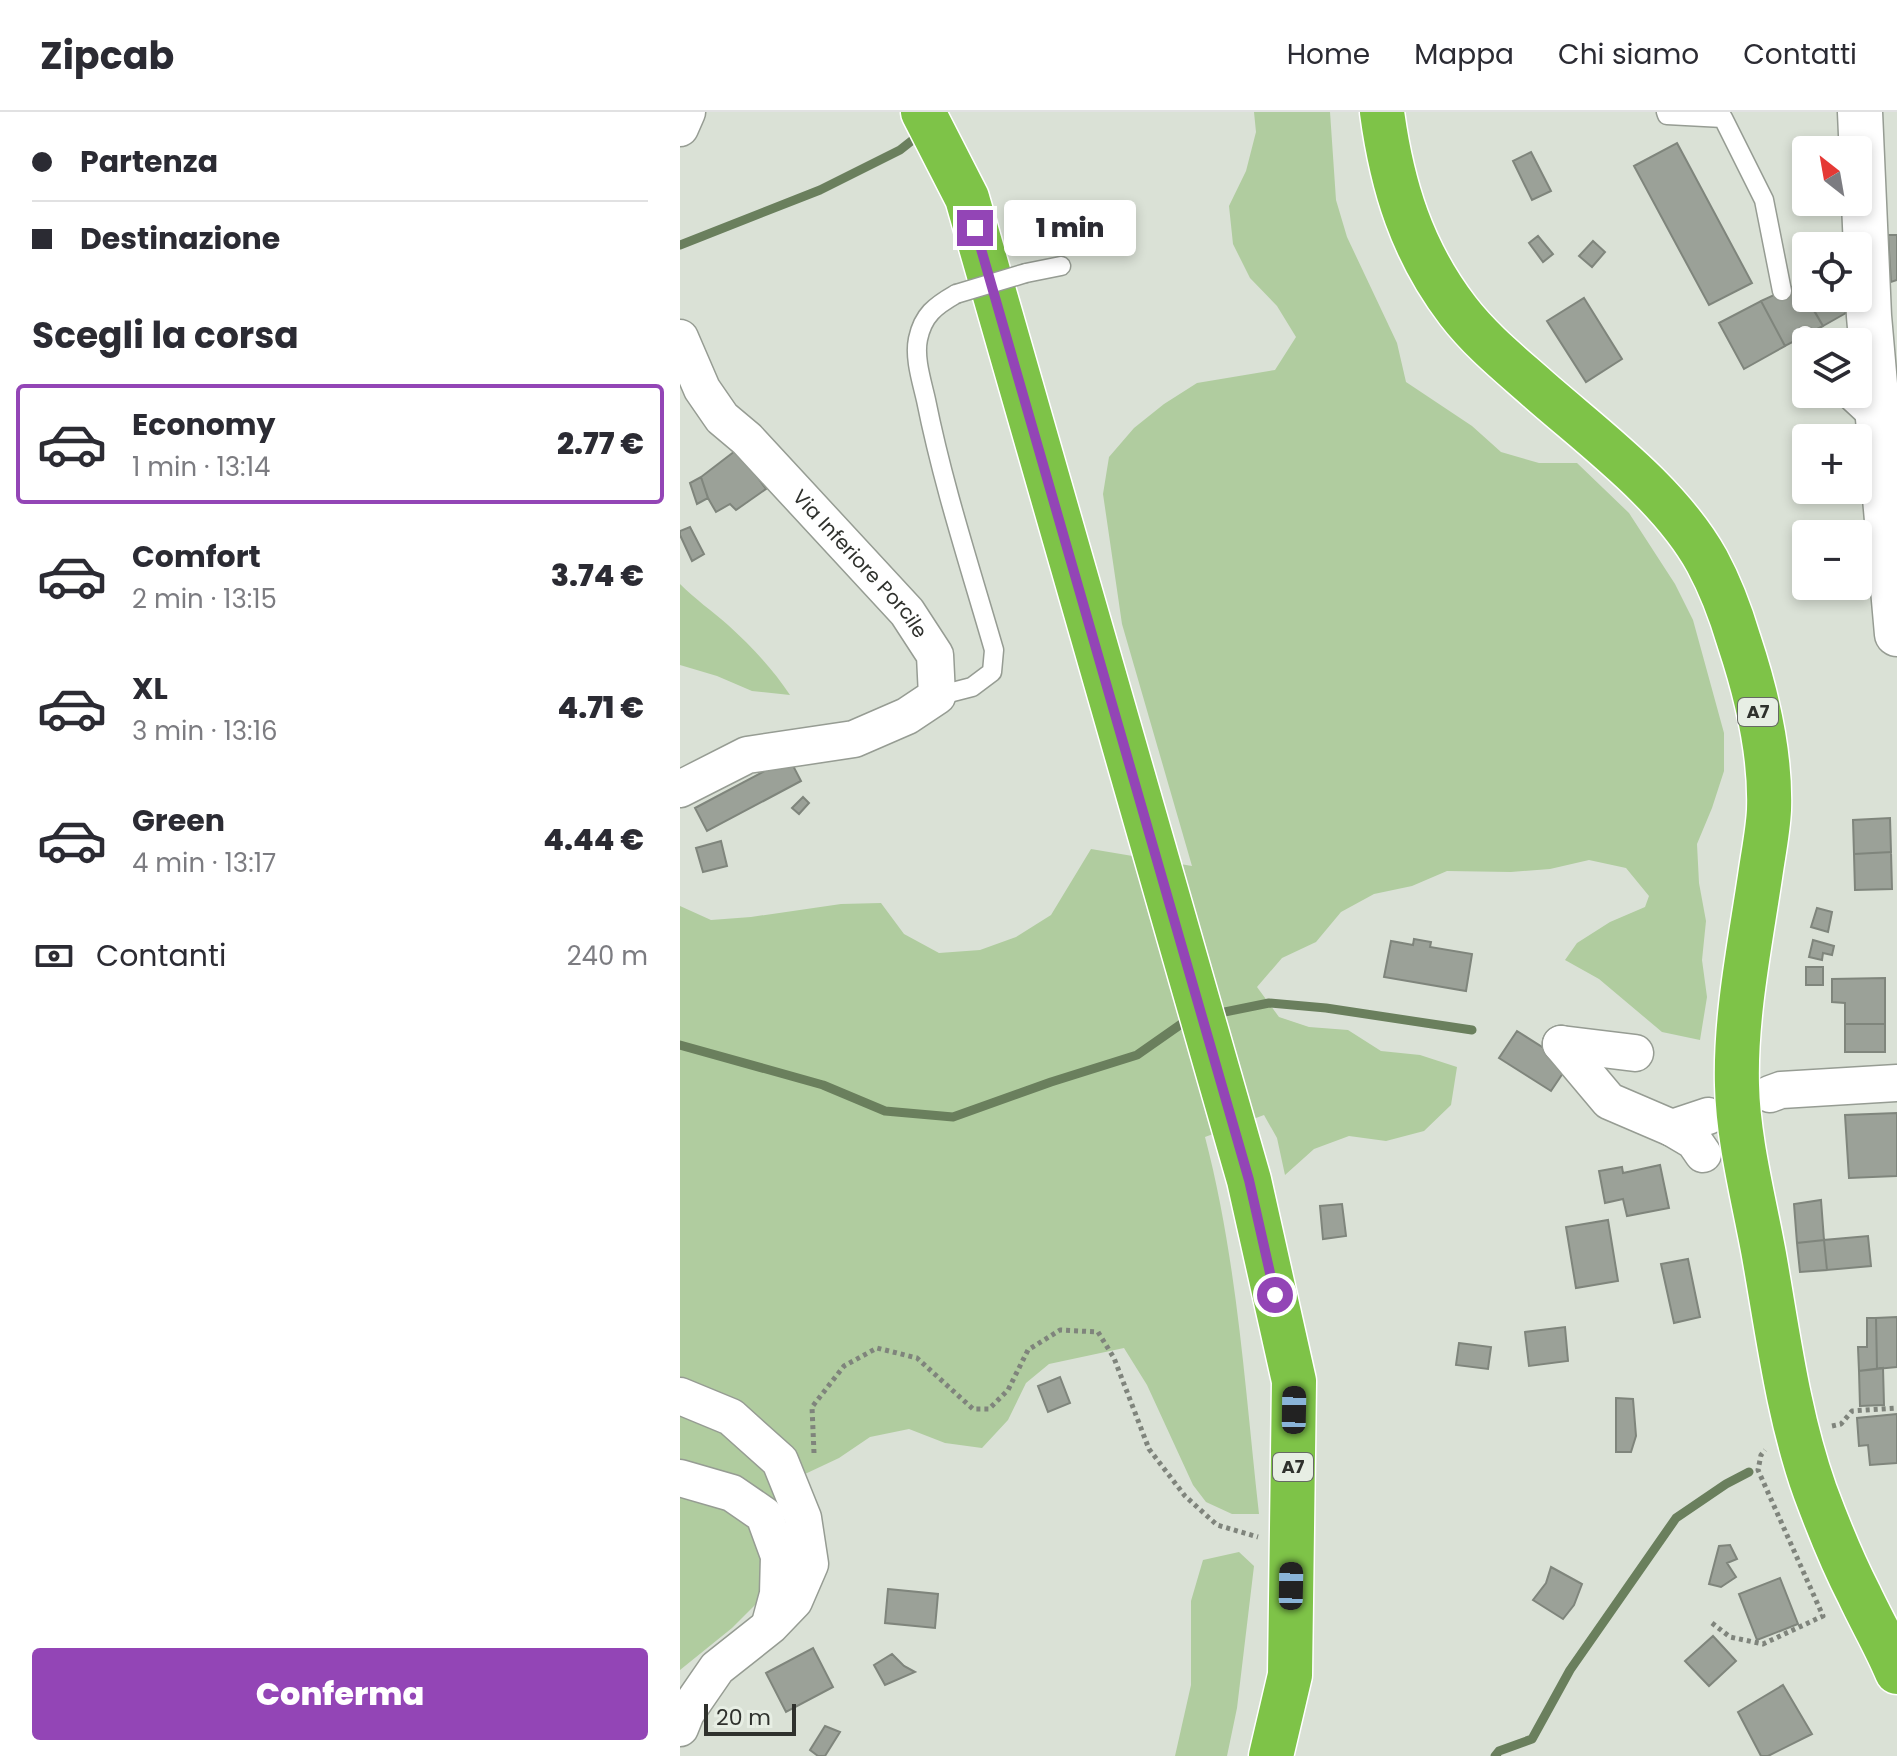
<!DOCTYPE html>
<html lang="it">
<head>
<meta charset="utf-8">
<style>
  :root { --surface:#fff; --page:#f7f7f7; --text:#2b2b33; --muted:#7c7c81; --line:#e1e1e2; --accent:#9345b6 }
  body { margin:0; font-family:Poppins,sans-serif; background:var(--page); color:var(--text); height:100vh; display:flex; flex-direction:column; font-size:30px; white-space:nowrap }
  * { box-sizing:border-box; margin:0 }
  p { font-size:26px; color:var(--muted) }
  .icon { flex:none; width:44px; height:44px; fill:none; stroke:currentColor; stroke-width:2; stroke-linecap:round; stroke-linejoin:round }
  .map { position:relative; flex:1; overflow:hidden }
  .panel { display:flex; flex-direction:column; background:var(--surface); width:680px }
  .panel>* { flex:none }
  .banner { display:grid; align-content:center; height:176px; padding:0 32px; background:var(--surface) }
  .needle { width:52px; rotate:329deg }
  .controls { position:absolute; left:1112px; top:24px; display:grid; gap:16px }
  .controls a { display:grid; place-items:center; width:80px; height:80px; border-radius:8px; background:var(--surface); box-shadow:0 4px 12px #0003; font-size:40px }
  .scale { position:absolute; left:24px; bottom:20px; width:92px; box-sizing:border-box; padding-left:8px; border:4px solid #2f312d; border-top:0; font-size:22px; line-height:28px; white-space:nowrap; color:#2f312d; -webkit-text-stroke:6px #e7eee4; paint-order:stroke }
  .end { position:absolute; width:36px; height:36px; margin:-18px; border:10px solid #9345b6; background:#fff; box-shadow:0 0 0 4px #fff }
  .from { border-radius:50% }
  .bubble { position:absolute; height:56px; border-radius:8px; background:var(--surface); box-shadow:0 4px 12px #0003; font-size:26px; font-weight:800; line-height:56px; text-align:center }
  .car { position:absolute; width:24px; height:48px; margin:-24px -12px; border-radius:10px; box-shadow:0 0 6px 2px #0007; background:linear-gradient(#222 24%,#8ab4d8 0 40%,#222 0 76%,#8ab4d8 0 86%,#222 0) }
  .banner b { display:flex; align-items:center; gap:28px; height:76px; font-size:30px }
  .banner b+b { border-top:2px solid var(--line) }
  .banner i { width:20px; height:20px; background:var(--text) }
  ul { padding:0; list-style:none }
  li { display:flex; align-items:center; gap:24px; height:120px; margin:0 16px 12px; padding:0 16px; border:4px solid transparent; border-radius:8px }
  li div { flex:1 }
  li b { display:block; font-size:30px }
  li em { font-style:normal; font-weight:800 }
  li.current { border-color:var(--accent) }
  li>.icon { width:72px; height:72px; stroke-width:1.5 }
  h2 { padding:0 32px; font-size:36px; line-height:96px }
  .pay { display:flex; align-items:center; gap:20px; height:88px; padding:0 32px; font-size:30px }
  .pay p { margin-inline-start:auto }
  .cta { display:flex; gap:16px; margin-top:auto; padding:16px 32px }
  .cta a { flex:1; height:92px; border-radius:8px; background:var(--accent); color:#fff; font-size:32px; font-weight:800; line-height:92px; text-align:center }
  header { display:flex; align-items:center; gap:48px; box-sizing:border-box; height:112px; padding:0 40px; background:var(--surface); border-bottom:2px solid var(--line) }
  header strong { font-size:38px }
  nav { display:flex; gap:44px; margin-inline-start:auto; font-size:28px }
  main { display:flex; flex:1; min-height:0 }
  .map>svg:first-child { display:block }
  .green { fill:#b0cc9f }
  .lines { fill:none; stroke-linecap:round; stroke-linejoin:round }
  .stream { stroke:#6a7f5d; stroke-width:9 }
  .building { fill:#9ba198; stroke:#7f857c; stroke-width:2 }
  .lane-casing { stroke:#969c93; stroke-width:21 }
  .street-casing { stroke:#969c93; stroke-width:39 }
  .secondary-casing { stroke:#969c93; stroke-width:47 }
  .highway-casing { stroke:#fff; stroke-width:47 }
  .path { stroke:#7f847c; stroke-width:5; stroke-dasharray:4 4; stroke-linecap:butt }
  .lane { stroke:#fff; stroke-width:18 }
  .street { stroke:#fff; stroke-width:36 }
  .secondary { stroke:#fff; stroke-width:44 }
  .highway { stroke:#7ec348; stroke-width:44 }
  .lane-bridge-casing { stroke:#969c93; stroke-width:21; stroke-linecap:butt }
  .lane-bridge { stroke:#fff; stroke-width:18 }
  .route { stroke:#9345b6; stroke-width:10 }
  .labels { text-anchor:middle; stroke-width:8; stroke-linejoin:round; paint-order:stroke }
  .shield { fill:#e7eee4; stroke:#666a64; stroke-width:2 }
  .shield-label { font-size:18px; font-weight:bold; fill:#2f312d }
  .street-label { font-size:20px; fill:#2f312d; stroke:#e7eee4 }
</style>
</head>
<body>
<header>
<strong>Zipcab</strong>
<nav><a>Home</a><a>Mappa</a><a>Chi siamo</a><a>Contatti</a></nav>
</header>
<main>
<section class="panel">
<div class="banner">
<b><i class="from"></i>Partenza</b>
<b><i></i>Destinazione</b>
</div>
<h2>Scegli la corsa</h2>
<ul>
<li class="current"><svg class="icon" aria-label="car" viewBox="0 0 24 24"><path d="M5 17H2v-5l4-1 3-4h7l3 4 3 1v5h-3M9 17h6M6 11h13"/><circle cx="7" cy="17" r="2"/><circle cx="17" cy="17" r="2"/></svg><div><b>Economy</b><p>1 min · 13:14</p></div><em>2.77 €</em></li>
<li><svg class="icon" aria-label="car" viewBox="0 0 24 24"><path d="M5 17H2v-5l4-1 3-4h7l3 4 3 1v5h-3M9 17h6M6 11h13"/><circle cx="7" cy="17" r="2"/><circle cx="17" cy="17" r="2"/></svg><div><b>Comfort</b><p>2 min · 13:15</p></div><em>3.74 €</em></li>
<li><svg class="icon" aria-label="car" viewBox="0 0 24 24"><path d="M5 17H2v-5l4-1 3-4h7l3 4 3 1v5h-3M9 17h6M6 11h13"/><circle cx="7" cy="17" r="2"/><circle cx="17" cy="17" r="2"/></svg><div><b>XL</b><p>3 min · 13:16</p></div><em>4.71 €</em></li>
<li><svg class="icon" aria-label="car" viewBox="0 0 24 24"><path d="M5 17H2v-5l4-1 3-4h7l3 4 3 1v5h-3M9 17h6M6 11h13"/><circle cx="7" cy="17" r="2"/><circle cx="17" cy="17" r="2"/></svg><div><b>Green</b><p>4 min · 13:17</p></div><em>4.44 €</em></li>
</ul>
<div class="pay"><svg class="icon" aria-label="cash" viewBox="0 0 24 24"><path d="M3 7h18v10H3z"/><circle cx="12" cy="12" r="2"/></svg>Contanti<p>240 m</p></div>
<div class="cta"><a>Conferma</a></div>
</section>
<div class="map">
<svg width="1217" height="1644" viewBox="0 0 1217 1644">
  <rect width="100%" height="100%" fill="#dae1d6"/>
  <path class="green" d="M 574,0 L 650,0 L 656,88 L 667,125 L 717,231 L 726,270 L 792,314 L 821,340 L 859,351 L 897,351 L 949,401 L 995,472 L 1013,508 L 1044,621 L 1044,659 L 1032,696 L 1017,732 L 1019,771 L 1026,809 L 1022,848 L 1027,885 L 1020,928 L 982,920 L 919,867 L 885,848 L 897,831 L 930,810 L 965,795 L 969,784 L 946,756 L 909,748 L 870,757 L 831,760 L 767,759 L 732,774 L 694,782 L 661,800 L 636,830 L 602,846 L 577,875 L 599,905 L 629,915 L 668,918 L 701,939 L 740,943 L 777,955 L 771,993 L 744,1019 L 706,1029 L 669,1024 L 634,1037 L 605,1063 L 597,1026 L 584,1003 L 525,1025 C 557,1147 565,1276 579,1402 L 552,1402 L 526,1390 L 513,1373 L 467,1273 L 444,1236 L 369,1252 L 346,1271 L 328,1308 L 302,1336 L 265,1331 L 229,1317 L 190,1325 L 159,1346 L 125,1362 L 114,1344 L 80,1306 L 0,1266 L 0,794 L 31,808 L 71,805 L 161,792 L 201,791 L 224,822 L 259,841 L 300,838 L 336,825 L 371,803 L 411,737 L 512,754 L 442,512 L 423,382 L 429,345 L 454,316 L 484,292 L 517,271 L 595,258 L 616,225 L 597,194 L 570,166 L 553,132 L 549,94 L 566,59 L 576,20 Z
    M 0,472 C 15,487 32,499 48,513 C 71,534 93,557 110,583 L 72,579 L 37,564 L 0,553 Z
    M 0,1299 L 38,1313 L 104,1375 L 83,1485 L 52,1516 L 0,1558 Z
    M 559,1440 L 574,1454 L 557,1596 L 547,1644 L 495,1644 L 511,1573 L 511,1489 L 523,1448 Z"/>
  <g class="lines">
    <path class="stream" d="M 0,133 L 140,78 L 220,38 L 239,23
      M 535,902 L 589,891 L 646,896 L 792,918
      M 0,933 L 143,973 L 205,999 L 273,1005 L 371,970 L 457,943 L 507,908 L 512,907
      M 815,1644 L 819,1639 L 852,1627 L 890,1558 L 996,1406 L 1046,1372 L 1069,1360"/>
  </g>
  <path class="building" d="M 997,31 L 1072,171 L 1029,193 L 954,54 Z
    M 851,40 L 871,79 L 852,88 L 833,49 Z
    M 1208,123 L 1217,123 L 1217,168 L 1211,170 Z
    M 858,124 L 873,142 L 863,150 L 849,131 Z
    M 913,129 L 925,140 L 912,155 L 899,144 Z
    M 1126,167 L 1126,185 L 1118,172 Z
    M 1118,172 L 1143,214 L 1105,234 L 1081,189 Z
    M 904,186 L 942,247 L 906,270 L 867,209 Z
    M 1127,186 L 1157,186 L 1166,201 L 1143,214 Z
    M 1157,186 L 1169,186 L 1170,200 L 1166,201 Z
    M 1081,189 L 1105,234 L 1064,257 L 1039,211 Z
    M 55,339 L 67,350 L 86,377 L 56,398 L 50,392 L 36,400 L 28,386 L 21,365 Z
    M 21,365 L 28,386 L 17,392 L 10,371 Z
    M 10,415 L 24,442 L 12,449 L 0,423 L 0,419 Z
    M 109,646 L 121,669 L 27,719 L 15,696 Z
    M 123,685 L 129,691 L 119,702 L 112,696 Z
    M 1210,706 L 1211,740 L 1174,742 L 1173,708 Z
    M 41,729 L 47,754 L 23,760 L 16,736 Z
    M 1211,740 L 1212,777 L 1175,778 L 1174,742 Z
    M 1137,796 L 1152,800 L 1148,820 L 1131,815 Z
    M 734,827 L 751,830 L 750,835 L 792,842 L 786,879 L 704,865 L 711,829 L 733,833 Z
    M 1133,828 L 1154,834 L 1152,843 L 1143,841 L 1142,848 L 1129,845 Z
    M 1126,855 L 1143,855 L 1143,873 L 1126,873 Z
    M 1205,866 L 1205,912 L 1165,912 L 1165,891 L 1152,890 L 1152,867 Z
    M 1165,912 L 1205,912 L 1205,940 L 1165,940 Z
    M 837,919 L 889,952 L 871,979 L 819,946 Z
    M 1217,1001 L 1217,1064 L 1169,1066 L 1165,1003 Z
    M 980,1053 L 989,1096 L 947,1104 L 943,1087 L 925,1091 L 919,1059 L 942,1055 L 943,1061 Z
    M 1141,1088 L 1144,1128 L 1117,1131 L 1114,1092 Z
    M 662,1092 L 666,1124 L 643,1127 L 640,1094 Z
    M 928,1108 L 938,1169 L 896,1176 L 886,1115 Z
    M 1188,1124 L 1191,1154 L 1147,1158 L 1144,1128 Z
    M 1144,1128 L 1147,1158 L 1120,1160 L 1117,1131 Z
    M 1008,1147 L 1020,1205 L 994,1211 L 981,1152 Z
    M 1217,1205 L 1217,1255 L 1197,1257 L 1196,1206 Z
    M 1187,1206 L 1196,1206 L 1197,1257 L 1179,1259 L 1178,1235 L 1187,1235 Z
    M 885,1215 L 888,1249 L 849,1254 L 845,1220 Z
    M 779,1231 L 811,1235 L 808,1257 L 776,1253 Z
    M 1203,1256 L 1204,1293 L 1180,1294 L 1179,1259 Z
    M 380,1265 L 390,1291 L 368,1300 L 358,1274 Z
    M 936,1286 L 953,1287 L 956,1324 L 951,1340 L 936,1340 Z
    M 1217,1302 L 1217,1351 L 1190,1353 L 1188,1333 L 1179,1334 L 1177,1306 Z
    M 1050,1433 L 1057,1447 L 1047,1451 L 1056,1465 L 1041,1475 L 1029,1472 L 1039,1434 Z
    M 871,1455 L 902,1472 L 894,1493 L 883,1507 L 853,1488 L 866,1471 Z
    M 1100,1466 L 1118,1512 L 1077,1528 L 1059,1482 Z
    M 208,1477 L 258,1482 L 255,1516 L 205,1511 Z
    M 1033,1524 L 1056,1549 L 1029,1574 L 1005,1549 Z
    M 133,1536 L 153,1575 L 106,1600 L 86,1561 Z
    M 212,1542 L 224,1554 L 235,1560 L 205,1573 L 194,1553 Z
    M 1103,1573 L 1132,1622 L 1088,1644 L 1081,1644 L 1058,1600 Z
    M 145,1614 L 160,1620 L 145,1644 L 138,1644 L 130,1638 Z"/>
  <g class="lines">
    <g class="lane-casing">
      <path id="lane" d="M 986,0 L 987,3 L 1043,6 L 1084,88 L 1102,179
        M 346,161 L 381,154
        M 1125,223 L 1129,230
        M 1162,282 L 1191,309
        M 257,584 L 292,575 L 312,560 L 314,538 C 290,455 263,373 246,288 C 242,270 234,246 238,227 C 243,203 255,194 276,182"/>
    </g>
    <g class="street-casing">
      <g id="street">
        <path d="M 0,16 L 7,0"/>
        <path id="s1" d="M 0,226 L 22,277 L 42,306 L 67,327 L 227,500 L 255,543 L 257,584 L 227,604 L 174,627 L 67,643 L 0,677"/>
        <path d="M 881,932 L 929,989 L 992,1016 L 1028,1004"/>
        <path d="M 881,932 L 955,941"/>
        <path d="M 1090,982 L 1101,978 L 1217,971"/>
        <path d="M 992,1016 L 1014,1029 L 1023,1042"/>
        <path d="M 0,1284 L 51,1305 L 100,1349 L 123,1406 L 130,1452 L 114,1489 L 90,1514 L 37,1556 L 6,1601 L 0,1616"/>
        <path d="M 0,1366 L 52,1381 L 84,1403 L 99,1444 L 98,1482 L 91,1508"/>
      </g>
    </g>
    <g class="secondary-casing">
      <path id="secondary" d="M 1180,0 L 1189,204 L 1217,522"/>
    </g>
    <g class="highway-casing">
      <path id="highway" d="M 243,0 L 287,86 L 569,1068 L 614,1269 L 610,1563 L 591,1644
        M 702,0 C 712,74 732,139 778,199 C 801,229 831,253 858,277 C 915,327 990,382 1027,449 C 1040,473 1051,502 1059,529 C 1077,583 1091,641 1089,698 C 1088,718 1084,738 1081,758 C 1071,827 1055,903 1057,973 C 1058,1028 1074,1088 1084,1143 C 1098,1222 1108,1303 1135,1379 C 1148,1414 1162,1449 1179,1482 C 1191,1508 1206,1533 1217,1560"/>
    </g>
    <path class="path" d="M 1152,1314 L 1161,1312 L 1172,1299 L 1217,1296
      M 134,1341 L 132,1295 L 164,1254 L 197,1236 L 237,1246 L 293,1297 L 309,1297 L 328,1278 L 348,1238 L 380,1218 L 418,1220 L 434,1246 L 469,1337 L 505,1384 L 537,1413 L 578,1425
      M 1032,1511 L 1050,1525 L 1083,1532 L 1143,1504 L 1078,1358 L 1081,1343 L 1085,1338"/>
    <use href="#lane" class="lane"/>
    <use href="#street" class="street"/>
    <use href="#secondary" class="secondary"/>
    <use href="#highway" class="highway"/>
    <g class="lane-bridge-casing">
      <path id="lane-bridge" d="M 276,182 L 346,161"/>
    </g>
    <use href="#lane-bridge" class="lane-bridge"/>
  </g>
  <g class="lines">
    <path class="route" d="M 295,116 L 569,1068 L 595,1183"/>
  </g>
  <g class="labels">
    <g class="shield">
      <rect x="1058" y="586" width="40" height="28" rx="6"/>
      <rect x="593" y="1341" width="40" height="28" rx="6"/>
    </g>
    <g class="shield-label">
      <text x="1078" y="606">A7</text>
      <text x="613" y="1361">A7</text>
    </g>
    <g class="street-label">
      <text dy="7" stroke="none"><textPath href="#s1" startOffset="292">Via Inferiore Porcile</textPath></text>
    </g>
  </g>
</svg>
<div class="controls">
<a><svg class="needle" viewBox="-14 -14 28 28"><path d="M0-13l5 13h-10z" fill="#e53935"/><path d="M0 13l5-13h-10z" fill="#7c7c81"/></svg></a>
<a><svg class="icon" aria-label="locate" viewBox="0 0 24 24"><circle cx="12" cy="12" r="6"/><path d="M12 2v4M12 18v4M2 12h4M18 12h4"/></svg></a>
<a><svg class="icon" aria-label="layers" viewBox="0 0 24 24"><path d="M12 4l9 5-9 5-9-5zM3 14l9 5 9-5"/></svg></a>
<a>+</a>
<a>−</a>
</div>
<div class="scale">20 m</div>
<i class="end from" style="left:595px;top:1183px"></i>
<i class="end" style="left:295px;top:116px"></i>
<div class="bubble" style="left:324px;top:88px;width:132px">1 min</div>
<i class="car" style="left:614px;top:1298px;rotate:1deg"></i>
<i class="car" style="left:611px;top:1474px;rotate:1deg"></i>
</div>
</main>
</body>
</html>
